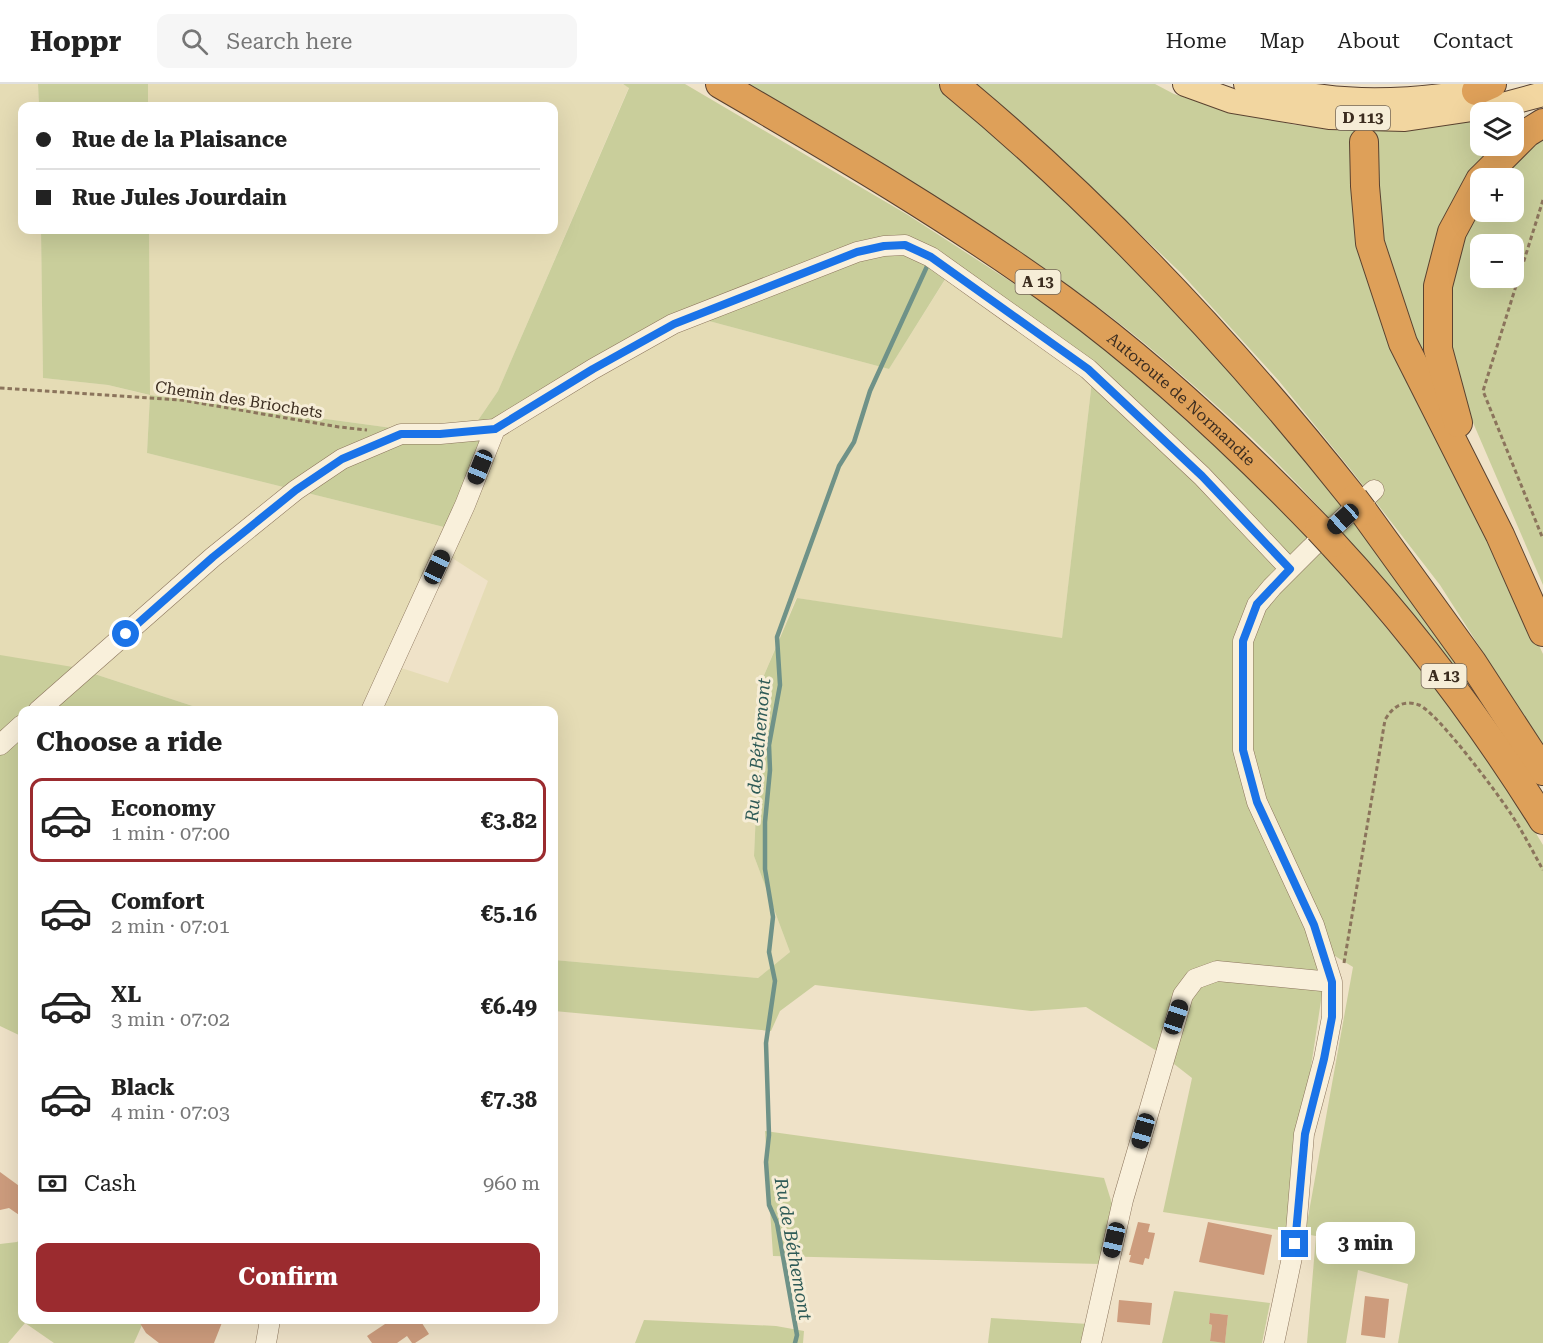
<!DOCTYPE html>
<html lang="en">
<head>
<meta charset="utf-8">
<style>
  :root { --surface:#fff; --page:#f6f6f6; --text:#222; --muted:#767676; --line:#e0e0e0; --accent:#9b2b2f }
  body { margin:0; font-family:"Roboto Serif",serif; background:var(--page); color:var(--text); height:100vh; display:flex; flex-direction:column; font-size:22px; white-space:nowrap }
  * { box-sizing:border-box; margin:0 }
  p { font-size:20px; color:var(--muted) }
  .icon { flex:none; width:33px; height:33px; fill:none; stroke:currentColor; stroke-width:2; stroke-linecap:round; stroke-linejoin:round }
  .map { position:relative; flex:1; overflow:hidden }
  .details { position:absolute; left:18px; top:622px; width:540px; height:618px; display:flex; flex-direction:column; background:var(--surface); border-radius:12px; box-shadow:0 6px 24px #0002 }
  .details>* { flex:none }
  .banner { position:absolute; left:18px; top:18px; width:540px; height:132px; border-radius:12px; box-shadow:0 6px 24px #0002; display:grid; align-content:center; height:132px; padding:0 18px; background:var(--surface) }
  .tools { position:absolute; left:1470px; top:18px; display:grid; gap:12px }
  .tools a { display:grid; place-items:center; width:54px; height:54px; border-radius:12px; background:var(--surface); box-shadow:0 6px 24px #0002; font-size:30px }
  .end { position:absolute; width:27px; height:27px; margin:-14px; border:8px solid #1a73e8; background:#fff; box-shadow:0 0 0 3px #fff }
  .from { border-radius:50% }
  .bubble { position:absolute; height:42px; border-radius:12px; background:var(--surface); box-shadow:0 6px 24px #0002; font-size:20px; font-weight:700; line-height:42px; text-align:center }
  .car { position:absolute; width:18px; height:36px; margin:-18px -9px; border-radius:8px; box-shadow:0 0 4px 2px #0007; background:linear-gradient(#222 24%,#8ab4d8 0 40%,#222 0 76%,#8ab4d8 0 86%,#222 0) }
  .banner b { display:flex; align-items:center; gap:21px; height:57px; font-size:22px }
  .banner b+b { border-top:2px solid var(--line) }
  .banner i { width:15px; height:15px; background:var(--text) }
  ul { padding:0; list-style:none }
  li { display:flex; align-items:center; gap:18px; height:84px; margin:0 12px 9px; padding:0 6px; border:3px solid transparent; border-radius:12px }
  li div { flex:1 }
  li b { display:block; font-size:22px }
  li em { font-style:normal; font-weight:700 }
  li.on { border-color:var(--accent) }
  li>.icon { width:54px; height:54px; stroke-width:1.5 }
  h2 { padding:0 18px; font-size:27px; line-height:72px }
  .pay { display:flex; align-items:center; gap:15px; height:66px; padding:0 18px; font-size:22px }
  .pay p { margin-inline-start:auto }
  .action { display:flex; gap:12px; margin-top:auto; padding:12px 18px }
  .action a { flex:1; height:69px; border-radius:12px; background:var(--accent); color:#fff; font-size:24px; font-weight:700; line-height:69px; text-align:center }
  header { display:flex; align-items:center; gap:36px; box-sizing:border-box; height:84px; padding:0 30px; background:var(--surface); border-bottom:2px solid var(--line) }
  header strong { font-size:28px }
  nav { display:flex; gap:33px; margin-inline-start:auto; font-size:21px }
  .search { width:420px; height:54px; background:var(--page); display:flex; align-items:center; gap:15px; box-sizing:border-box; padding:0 21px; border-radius:12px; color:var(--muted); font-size:22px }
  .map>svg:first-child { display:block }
  .farmland { fill:#e5dcb5; fill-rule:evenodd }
  .green { fill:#c9ce9b; fill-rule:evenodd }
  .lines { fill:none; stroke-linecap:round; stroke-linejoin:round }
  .stream { stroke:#6f9288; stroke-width:4.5 }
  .building { fill:#cd9c7d }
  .minor-casing { stroke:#8b745c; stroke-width:21 }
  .major-casing { stroke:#5a4230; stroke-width:26 }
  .highway-casing { stroke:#5a4230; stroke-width:30 }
  .path { stroke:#8b745c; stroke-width:3; stroke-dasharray:4.5 3; stroke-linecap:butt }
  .minor { stroke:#f9f0db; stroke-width:20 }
  .major { stroke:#f2d6a0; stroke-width:24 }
  .highway { stroke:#dea059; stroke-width:28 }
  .highway-bridge-casing { stroke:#5a4230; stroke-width:30; stroke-linecap:butt }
  .highway-bridge { stroke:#dea059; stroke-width:28 }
  .route { stroke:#1a73e8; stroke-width:8 }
  .labels { text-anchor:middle; stroke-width:6; stroke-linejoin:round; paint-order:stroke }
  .shield { fill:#f6edd7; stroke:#746757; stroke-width:1.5 }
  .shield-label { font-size:15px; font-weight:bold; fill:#3c2d20 }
  .street-label { font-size:16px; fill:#3c2d20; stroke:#f6edd7 }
  .water-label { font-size:18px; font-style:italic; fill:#2f5b57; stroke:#f6edd7 }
</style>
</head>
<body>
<header>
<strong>Hoppr</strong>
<div class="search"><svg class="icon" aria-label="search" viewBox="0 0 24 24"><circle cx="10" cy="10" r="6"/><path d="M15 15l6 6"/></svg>Search here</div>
<nav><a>Home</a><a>Map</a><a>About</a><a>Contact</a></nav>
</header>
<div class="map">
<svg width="1543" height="1259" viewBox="0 0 1543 1259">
  <rect width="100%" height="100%" fill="#efe2c8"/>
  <path class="farmland" d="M 0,0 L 38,0 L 39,22 L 22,22 L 22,146 L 41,146 L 43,294 L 108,301 L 149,311 L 149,146 L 554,146 L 554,22 L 148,22 L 148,0 L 622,0 L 629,3 L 498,307 L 466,354 L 150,311 L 147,369 L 456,446 L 498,352 L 694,233 L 889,285 L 950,188 L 1092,297 L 1062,555 L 796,514 L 762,596 L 754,772 L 790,868 L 758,894 L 554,876 L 554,627 L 208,627 L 73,583 L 26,627 L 22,627 L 22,630 L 0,652 ZM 446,470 L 488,497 L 448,599 L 395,582 Z"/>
  <path class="green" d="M 38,0 L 148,0 L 148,22 L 39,22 Z
    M 623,0 L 685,0 L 908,131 L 1073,238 L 1149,303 L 1268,411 L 1348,497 L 1439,608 L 1525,731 L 1543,761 L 1543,1259 L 1398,1259 L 1408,1200 L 1358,1186 L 1346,1259 L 1307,1259 L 1316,1152 L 1305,1150 L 1353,883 L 1335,872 L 1324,897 L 1286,1147 L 1163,1128 L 1192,994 L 1160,969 L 1086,923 L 1031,927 L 815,901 L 780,927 L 771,947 L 554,927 L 554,876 L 758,894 L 790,868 L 754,772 L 762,596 L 797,514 L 1062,554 L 1092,297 L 949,189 L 889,285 L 694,233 L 498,352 L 456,446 L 147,369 L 150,311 L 108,301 L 43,294 L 41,146 L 149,146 L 150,311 L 466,354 L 498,307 L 629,4 Z
    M 744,0 L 938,0 L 1004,52 L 1100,144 L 1291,352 L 1505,645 C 1432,555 1360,463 1278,380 C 1249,350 1217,322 1185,294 C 1053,176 896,90 744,0 Z
    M 976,0 L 1155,0 L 1174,10 L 1228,26 L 1295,41 L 1380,46 L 1480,33 L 1480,62 L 1499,62 L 1465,106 L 1432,298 L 1379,153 L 1375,100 L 1379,60 L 1359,60 L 1359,105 L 1454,383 L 1543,570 L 1543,662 L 1440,501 L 1351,386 L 1279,297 L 1181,189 L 1091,103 Z
    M 1543,49 L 1543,501 L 1465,320 L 1457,292 L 1445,231 L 1459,163 L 1480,120 L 1480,128 L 1514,128 L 1514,94 L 1499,94 ZM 1480,160 L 1514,160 L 1514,194 L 1480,194 Z
    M 0,571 L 73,583 L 208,627 L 22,627 L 22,956 L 21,952 L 0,942 Z
    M 765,1047 L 1104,1094 L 1114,1126 L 1101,1180 L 773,1172 Z
    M 22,1154 L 22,1236 L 135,1236 L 142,1241 L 134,1259 L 54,1259 L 25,1239 L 8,1259 L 0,1259 L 0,1160 L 17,1158 Z
    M 1174,1207 L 1270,1219 L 1262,1259 L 1162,1259 ZM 1210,1229 L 1228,1231 L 1225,1258 L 1210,1257 L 1212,1241 L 1209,1240 Z
    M 991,1234 L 1088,1240 L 1083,1259 L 988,1259 Z
    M 644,1236 L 776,1242 L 804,1247 L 803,1259 L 635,1259 Z"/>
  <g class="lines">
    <path class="stream" d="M 795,1259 L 797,1251 L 777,1139 L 769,1121 L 766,1078 L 769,1051 L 766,959 L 775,897 L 769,868 L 773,833 L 765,785 L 765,738 L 770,686 L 769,661 L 780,601 L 777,553 L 839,382 L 854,358 L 870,307 L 929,178"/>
  </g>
  <path class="building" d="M 0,1088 L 22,1104 L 22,1133 L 9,1124 L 0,1126 Z
    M 1138,1138 L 1150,1140 L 1148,1148 L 1155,1149 L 1149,1175 L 1145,1174 L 1143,1181 L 1129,1178 L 1131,1171 L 1129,1171 Z
    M 1208,1138 L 1272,1151 L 1264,1191 L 1199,1178 Z
    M 1365,1212 L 1389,1215 L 1385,1254 L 1361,1251 Z
    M 1119,1216 L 1152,1219 L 1150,1241 L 1117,1238 Z
    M 1210,1229 L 1228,1231 L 1225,1259 L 1210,1257 L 1212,1241 L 1209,1240 Z
    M 138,1236 L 223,1236 L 214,1259 L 159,1259 L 146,1249 Z
    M 391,1236 L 420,1236 L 429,1250 L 415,1259 L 412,1259 L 407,1252 L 397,1259 L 372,1259 L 367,1252 Z"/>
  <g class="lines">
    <g class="minor-casing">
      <path id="minor" d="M 38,627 L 213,473 L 296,406 L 342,375 L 401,350 L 440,350 L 495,345 L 593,285 L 673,240 L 857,168 L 884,162 L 905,161 L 931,173 L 1088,285 L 1202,392 L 1290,485
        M 371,627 L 465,421 L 495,345
        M 0,661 L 22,641
        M 266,1259 L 270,1236
        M 1091,1259 L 1123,1116 L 1183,911 L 1195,895 L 1217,887 L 1332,898
        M 1274,1259 L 1295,1159 L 1304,1050 L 1324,975 L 1332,933 L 1332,898 L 1314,841 L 1257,718 L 1243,666 L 1243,557 L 1257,521 L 1272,503 L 1311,464 L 1374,406"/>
    </g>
    <g class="major-casing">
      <path id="major" d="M 1185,0 L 1232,17 L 1329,33 L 1405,35 L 1506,20 L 1543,10
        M 1246,0 C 1271,4 1297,10 1323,13 C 1375,20 1442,15 1492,3"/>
    </g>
    <g class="highway-casing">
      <g id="highway">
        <path id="s1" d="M 720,0 C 837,68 953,136 1062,215 C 1155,283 1239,362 1319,445"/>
        <path d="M 954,0 C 1102,122 1234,264 1354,415"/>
        <path d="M 1476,7 L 1492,0"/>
        <path d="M 1364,58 L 1365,102 L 1370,159 L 1403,259 L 1500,451 L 1543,548"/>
        <path d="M 1482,94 L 1527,49 L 1543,39"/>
        <path d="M 1458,339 L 1438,265 L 1438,202 L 1452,148 L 1480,96"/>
        <path d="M 1363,427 L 1472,578 L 1543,687"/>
        <path d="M 1332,459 C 1411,544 1481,637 1543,736"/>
      </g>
    </g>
    <path class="path" d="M 1543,116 L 1483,307 L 1543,455
      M 0,304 L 181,316 L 339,343 L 367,346
      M 1344,879 L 1385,636 C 1392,623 1404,615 1419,621 C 1437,628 1498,710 1511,730 C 1523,748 1533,768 1543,786"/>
    <use href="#minor" class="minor"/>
    <use href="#major" class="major"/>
    <use href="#highway" class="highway"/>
    <g class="highway-bridge-casing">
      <path id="highway-bridge" d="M 1354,415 L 1363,427
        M 1319,445 L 1332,459"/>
    </g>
    <use href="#highway-bridge" class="highway-bridge"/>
  </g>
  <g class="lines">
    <path class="route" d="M 126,550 L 213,473 L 296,406 L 342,375 L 401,350 L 440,350 L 495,345 L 593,285 L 674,240 L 857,168 L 884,162 L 905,161 L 931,173 L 1088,285 L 1202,392 L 1290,485 L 1257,520 L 1243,557 L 1243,666 L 1257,718 L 1314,841 L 1332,898 L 1332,933 L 1324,975 L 1305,1050 L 1295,1160"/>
  </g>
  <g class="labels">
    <g class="shield">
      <rect x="1336" y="22" width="54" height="24" rx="4.5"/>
      <rect x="1015.5" y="186" width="45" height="24" rx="4.5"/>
      <rect x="1421.5" y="580" width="45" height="24" rx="4.5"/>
    </g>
    <g class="shield-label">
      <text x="1363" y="39">D 113</text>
      <text x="1038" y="203">A 13</text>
      <text x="1444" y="597">A 13</text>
    </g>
    <g class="street-label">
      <text dy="6" stroke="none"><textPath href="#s1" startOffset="560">Autoroute de Normandie</textPath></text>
      <text transform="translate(239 315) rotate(9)" y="6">Chemin des Briochets</text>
    </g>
    <g class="water-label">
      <text transform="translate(758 666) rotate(-85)" y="6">Ru de Béthemont</text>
      <text transform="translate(793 1165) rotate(80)" y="6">Ru de Béthemont</text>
    </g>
  </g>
</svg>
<div class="tools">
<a><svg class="icon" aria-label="layers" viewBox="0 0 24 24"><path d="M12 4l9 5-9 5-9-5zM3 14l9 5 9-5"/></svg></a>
<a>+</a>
<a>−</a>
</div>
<i class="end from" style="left:126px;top:550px"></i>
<i class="end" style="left:1295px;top:1160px"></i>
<div class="bubble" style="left:1316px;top:1138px;width:99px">3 min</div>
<i class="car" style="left:480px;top:383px;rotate:202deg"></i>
<i class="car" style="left:1343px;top:435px;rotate:228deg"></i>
<i class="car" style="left:437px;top:483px;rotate:25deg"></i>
<i class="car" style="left:1176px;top:933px;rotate:19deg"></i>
<i class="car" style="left:1143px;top:1047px;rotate:196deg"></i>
<i class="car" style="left:1114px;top:1156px;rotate:193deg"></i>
<div class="banner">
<b><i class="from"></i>Rue de la Plaisance</b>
<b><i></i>Rue Jules Jourdain</b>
</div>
<section class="details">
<h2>Choose a ride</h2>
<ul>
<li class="on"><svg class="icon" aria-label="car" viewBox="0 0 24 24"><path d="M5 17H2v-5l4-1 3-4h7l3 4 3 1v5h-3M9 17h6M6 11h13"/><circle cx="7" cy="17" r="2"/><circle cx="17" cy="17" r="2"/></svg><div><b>Economy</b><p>1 min · 07:00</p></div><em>€3.82</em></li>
<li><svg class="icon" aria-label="car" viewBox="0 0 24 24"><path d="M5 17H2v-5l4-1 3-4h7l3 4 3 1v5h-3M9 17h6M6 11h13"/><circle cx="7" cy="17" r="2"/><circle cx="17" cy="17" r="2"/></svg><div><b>Comfort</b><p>2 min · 07:01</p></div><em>€5.16</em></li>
<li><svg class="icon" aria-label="car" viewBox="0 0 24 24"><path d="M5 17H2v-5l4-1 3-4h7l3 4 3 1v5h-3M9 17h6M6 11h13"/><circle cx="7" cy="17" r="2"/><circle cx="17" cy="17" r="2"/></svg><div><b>XL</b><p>3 min · 07:02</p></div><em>€6.49</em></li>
<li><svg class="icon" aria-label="car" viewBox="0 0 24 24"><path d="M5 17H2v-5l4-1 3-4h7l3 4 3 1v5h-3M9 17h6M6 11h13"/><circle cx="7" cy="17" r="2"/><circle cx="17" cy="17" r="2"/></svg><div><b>Black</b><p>4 min · 07:03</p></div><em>€7.38</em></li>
</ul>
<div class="pay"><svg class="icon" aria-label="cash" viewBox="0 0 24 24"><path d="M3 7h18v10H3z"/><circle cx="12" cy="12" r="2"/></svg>Cash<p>960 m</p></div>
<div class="action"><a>Confirm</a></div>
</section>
</div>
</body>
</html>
